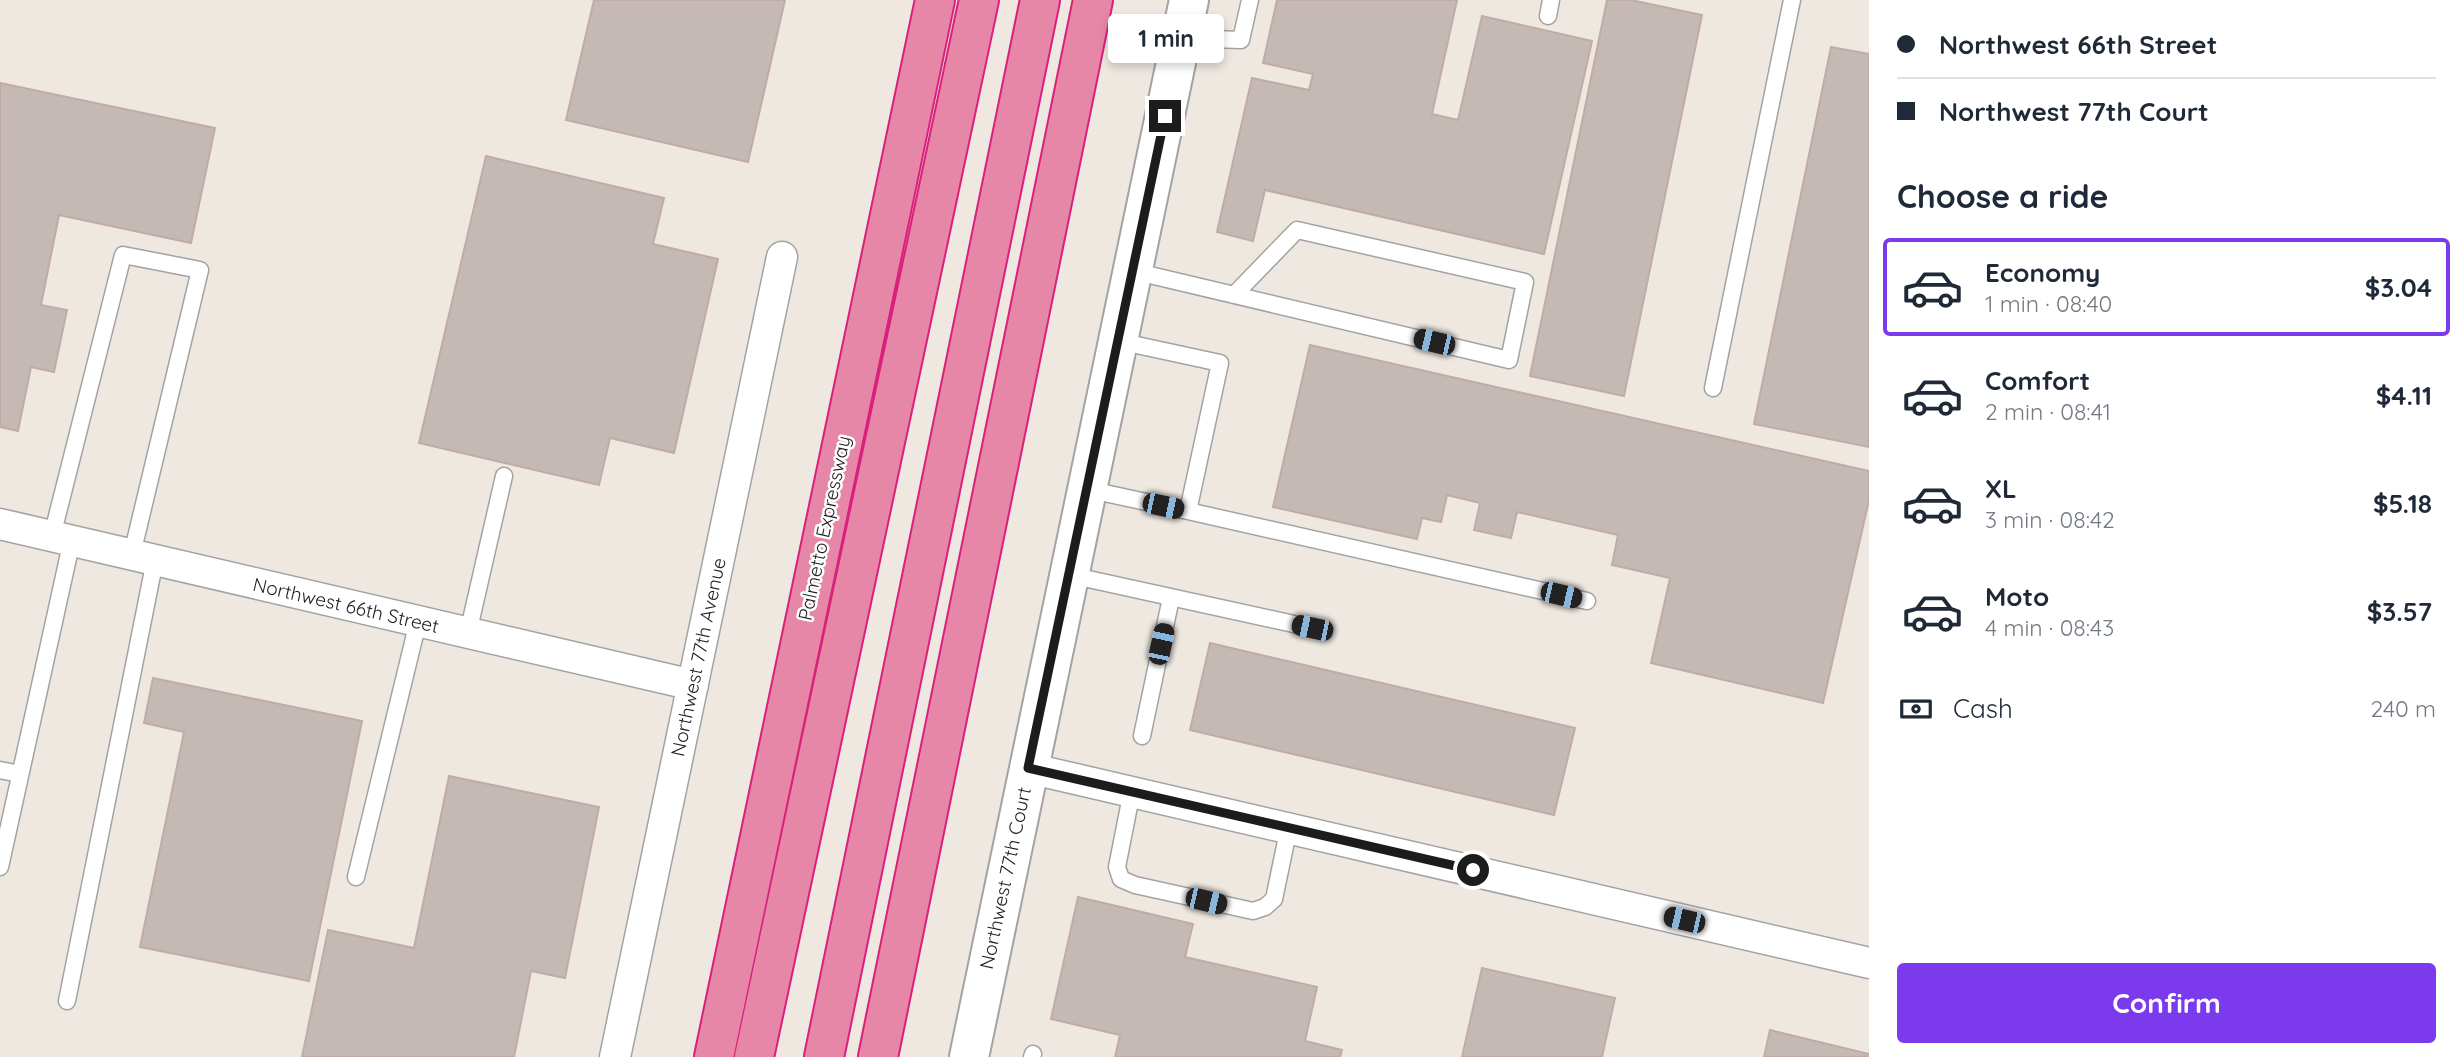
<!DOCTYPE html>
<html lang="en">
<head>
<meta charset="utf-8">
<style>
  :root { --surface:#fff; --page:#f2f2f3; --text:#1f2937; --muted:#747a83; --line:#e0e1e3; --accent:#7c3aed }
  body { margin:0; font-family:Quicksand,sans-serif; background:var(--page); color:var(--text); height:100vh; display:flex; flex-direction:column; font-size:26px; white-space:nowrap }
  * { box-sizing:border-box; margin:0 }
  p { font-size:23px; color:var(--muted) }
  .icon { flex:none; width:38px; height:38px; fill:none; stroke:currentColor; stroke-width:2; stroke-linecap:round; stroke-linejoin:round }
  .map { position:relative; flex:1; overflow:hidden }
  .sheet { display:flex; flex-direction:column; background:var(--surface); width:595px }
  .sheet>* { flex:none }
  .guide { display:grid; align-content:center; height:154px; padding:0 28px; background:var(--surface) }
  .end { position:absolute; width:32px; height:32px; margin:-16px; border:9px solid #1c1c1c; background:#fff; box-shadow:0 0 0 4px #fff }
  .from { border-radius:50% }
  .bubble { position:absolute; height:49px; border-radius:7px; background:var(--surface); box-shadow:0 4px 10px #0003; font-size:23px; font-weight:800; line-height:49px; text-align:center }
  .car { position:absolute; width:21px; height:42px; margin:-21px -10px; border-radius:9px; box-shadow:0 0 5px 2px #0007; background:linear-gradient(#222 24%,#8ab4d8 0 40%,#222 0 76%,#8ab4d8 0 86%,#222 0) }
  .guide b { display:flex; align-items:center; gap:24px; height:66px; font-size:26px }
  .guide b+b { border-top:2px solid var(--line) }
  .guide i { width:18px; height:18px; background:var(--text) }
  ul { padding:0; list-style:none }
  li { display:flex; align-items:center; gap:21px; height:98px; margin:0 14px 10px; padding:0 14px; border:4px solid transparent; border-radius:7px }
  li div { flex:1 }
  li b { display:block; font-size:26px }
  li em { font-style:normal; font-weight:800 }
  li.current { border-color:var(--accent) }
  li>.icon { width:63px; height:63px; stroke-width:1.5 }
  h2 { padding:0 28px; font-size:32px; line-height:84px }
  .pay { display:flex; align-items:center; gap:18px; height:77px; padding:0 28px; font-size:26px }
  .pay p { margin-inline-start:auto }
  .cta { display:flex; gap:14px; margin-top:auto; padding:14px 28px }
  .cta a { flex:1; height:80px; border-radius:7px; background:var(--accent); color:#fff; font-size:28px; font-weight:800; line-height:80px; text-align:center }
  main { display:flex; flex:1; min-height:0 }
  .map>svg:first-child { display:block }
  .building { fill:#c5b9b5; stroke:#c0aca4; stroke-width:2 }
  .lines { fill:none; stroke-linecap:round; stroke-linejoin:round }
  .service-casing { stroke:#a3a3a3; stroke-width:19 }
  .minor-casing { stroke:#a3a3a3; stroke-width:33 }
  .tertiary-casing { stroke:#a3a3a3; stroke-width:42 }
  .motorway-casing { stroke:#da207d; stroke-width:42 }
  .service { stroke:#fff; stroke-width:16 }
  .minor { stroke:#fff; stroke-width:30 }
  .tertiary { stroke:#fff; stroke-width:38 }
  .motorway { stroke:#e787a8; stroke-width:38 }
  .route { stroke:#1c1c1c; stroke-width:9 }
  .labels { text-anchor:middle; stroke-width:5; stroke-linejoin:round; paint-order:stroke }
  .street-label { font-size:19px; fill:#1c1c1c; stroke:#fff }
</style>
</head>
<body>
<main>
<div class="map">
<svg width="1869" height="1057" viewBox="0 0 1869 1057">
  <rect width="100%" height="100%" fill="#eee8e1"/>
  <path class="building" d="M 594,0 L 785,0 L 748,162 L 566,120 Z
    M 1277,0 L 1457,0 L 1432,114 L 1458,120 L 1482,16 L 1592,41 L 1544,254 L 1265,190 L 1253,241 L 1217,232 L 1252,78 L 1309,90 L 1313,74 L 1263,63 Z
    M 1607,0 L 1631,0 L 1702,15 L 1624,396 L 1530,376 Z
    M 1831,47 L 1869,54 L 1869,447 L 1754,424 Z
    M 0,83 L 215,128 L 191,243 L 59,215 L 41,305 L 67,310 L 54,372 L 31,367 L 18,431 L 0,427 Z
    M 486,156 L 664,198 L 653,244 L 718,259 L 674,453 L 610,438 L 599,485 L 419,443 Z
    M 1310,345 L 1869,471 L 1869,500 L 1823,703 L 1651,663 L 1670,578 L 1612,565 L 1618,535 L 1517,512 L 1511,538 L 1474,530 L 1480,503 L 1447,495 L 1441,522 L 1422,518 L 1417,539 L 1273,507 Z
    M 1210,643 L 1575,728 L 1554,815 L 1190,730 Z
    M 153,678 L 362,721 L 309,981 L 140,947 L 184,732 L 144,723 Z
    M 449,776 L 599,807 L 565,978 L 531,971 L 514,1057 L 302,1057 L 328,930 L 414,948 Z
    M 1078,897 L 1193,924 L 1185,957 L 1317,987 L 1305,1041 L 1342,1050 L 1340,1057 L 1115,1057 L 1120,1035 L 1051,1019 Z
    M 1482,968 L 1615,998 L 1602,1057 L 1462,1057 Z
    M 1770,1030 L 1869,1054 L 1869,1057 L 1764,1057 Z"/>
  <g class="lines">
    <g class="service-casing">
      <path id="service" d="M 1548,16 L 1551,0
        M 1181,38 L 1241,40 L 1250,0
        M 1133,271 L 1509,360 L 1525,282 L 1297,230 L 1234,295
        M 1713,388 L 1792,0
        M 1086,489 L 1188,511 L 1220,363 L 1118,341
        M 1188,511 L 1587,601
        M 52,536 L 123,255 L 200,270 L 132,554
        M 1070,575 L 1312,628
        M 468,633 L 504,476
        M 1142,736 L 1171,598
        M 0,770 L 20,774
        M 1132,791 L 1117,867 L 1121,879 L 1135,885 L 1253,911 L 1265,907 L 1274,899 L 1289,827
        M 0,867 L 72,540
        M 356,877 L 418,622
        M 67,1001 L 155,560
        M 1032,1057 L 1033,1054"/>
    </g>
    <g class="minor-casing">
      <path id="minor" d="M 0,524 L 693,685
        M 1028,768 L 1869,963
        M 615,1057 L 782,257"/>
    </g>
    <g class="tertiary-casing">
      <path id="tertiary" d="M 969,1057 L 1189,0"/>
    </g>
    <g class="motorway-casing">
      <path id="motorway" d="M 714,1057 L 935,0
        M 754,1057 L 979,0
        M 824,1057 L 1040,0
        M 878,1057 L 1093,0"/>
    </g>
    <use href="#service" class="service"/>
    <use href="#minor" class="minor"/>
    <use href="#tertiary" class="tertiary"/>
    <use href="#motorway" class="motorway"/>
  </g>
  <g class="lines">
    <path class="route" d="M 1165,116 L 1028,768 L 1473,870"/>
  </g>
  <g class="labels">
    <g class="street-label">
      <text transform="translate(824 528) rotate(-78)" y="7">Palmetto Expressway</text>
      <text transform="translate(346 605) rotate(13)" y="7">Northwest 66th Street</text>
      <text transform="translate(698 657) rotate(-78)" y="7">Northwest 77th Avenue</text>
      <text transform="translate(1005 878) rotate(-78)" y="7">Northwest 77th Court</text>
    </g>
  </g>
</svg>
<i class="end from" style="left:1473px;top:870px"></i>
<i class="end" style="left:1165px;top:116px"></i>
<div class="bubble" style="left:1108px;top:14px;width:116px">1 min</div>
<i class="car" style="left:1434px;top:342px;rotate:283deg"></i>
<i class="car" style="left:1163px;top:506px;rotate:102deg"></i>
<i class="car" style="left:1561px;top:595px;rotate:103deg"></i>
<i class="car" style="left:1312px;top:628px;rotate:282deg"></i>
<i class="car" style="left:1161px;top:644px;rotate:12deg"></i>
<i class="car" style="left:1206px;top:901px;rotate:103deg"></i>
<i class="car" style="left:1684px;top:920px;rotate:283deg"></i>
</div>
<section class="sheet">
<div class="guide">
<b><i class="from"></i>Northwest 66th Street</b>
<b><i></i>Northwest 77th Court</b>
</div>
<h2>Choose a ride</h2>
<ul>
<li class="current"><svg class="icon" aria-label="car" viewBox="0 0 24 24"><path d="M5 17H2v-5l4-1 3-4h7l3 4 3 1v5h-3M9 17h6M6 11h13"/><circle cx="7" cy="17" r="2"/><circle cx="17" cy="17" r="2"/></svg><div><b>Economy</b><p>1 min · 08:40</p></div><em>$3.04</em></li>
<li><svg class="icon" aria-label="car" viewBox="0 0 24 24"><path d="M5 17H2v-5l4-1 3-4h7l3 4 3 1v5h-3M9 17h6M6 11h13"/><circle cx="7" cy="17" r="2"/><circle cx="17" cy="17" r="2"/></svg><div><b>Comfort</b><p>2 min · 08:41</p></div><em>$4.11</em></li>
<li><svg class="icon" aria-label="car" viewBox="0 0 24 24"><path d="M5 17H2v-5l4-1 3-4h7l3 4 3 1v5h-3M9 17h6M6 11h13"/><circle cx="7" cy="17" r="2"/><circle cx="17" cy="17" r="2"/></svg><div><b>XL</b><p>3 min · 08:42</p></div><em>$5.18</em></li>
<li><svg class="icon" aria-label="car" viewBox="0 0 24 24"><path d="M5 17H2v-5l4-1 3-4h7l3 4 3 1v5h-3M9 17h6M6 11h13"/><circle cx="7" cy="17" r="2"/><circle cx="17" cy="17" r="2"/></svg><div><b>Moto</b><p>4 min · 08:43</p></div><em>$3.57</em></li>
</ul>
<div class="pay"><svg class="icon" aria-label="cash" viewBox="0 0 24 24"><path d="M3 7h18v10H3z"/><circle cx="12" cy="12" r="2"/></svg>Cash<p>240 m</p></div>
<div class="cta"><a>Confirm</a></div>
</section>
</main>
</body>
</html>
